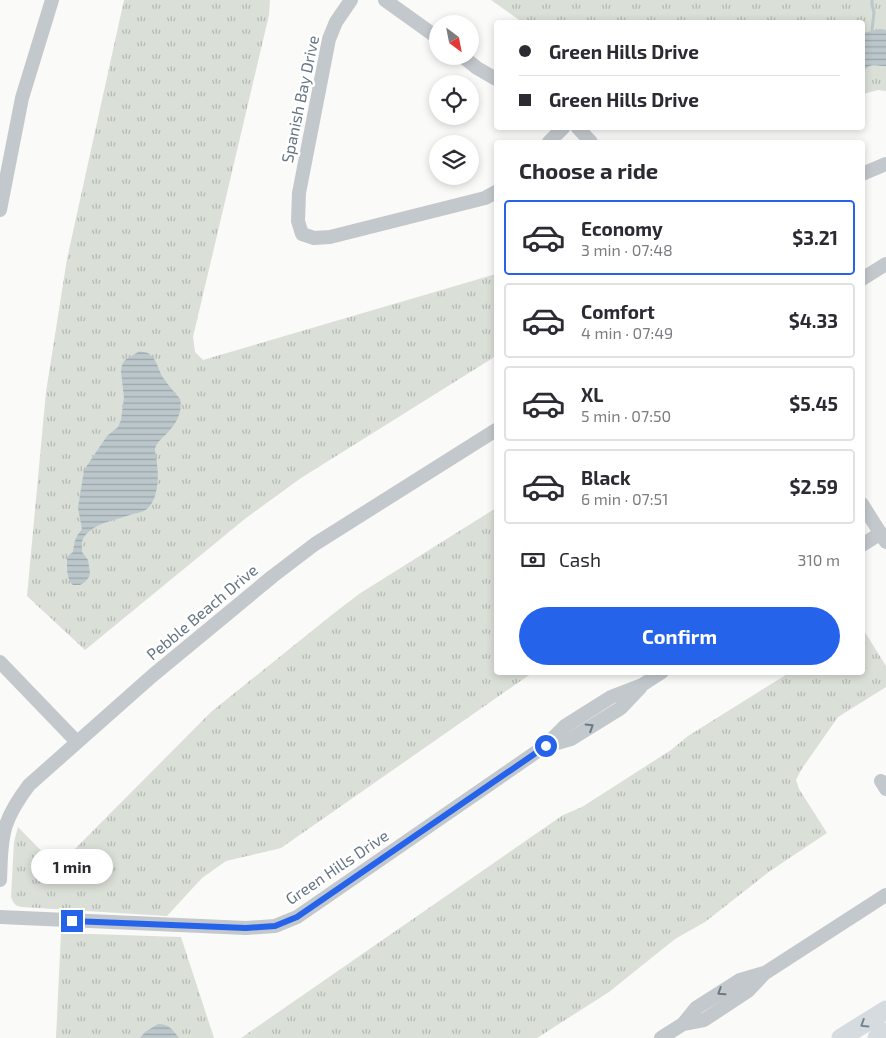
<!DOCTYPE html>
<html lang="en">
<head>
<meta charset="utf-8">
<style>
  :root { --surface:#fff; --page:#f2f2f3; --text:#2b2b33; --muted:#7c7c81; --line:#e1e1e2; --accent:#2563eb }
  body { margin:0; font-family:"Exo 2",sans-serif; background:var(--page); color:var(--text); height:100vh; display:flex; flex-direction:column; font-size:19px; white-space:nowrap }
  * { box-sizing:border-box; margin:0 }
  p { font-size:16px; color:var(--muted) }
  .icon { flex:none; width:28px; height:28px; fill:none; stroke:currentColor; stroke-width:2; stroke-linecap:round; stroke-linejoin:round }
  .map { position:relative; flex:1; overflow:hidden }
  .sheet { position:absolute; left:494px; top:140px; width:371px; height:535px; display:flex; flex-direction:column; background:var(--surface); border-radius:5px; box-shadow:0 2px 8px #0003 }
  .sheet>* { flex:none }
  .hud { position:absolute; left:494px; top:20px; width:371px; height:110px; border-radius:5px; box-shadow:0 2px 8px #0003; display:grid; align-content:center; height:110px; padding:0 25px; background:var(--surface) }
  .needle { width:32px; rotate:148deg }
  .controls { position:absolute; left:429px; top:15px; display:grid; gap:10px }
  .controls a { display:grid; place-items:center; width:50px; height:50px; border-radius:50%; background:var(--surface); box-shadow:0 2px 8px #0003; font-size:25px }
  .end { position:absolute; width:22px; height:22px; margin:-11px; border:6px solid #2563eb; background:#fff; box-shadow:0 0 0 2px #fff }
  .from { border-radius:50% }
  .bubble { position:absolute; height:35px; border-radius:18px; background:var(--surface); box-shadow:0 2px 8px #0003; font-size:16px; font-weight:700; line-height:35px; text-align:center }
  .hud b { display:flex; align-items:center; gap:18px; height:48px; font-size:19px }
  .hud b+b { border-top:1px solid var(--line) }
  .hud i { width:12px; height:12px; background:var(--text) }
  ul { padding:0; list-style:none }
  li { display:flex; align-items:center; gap:15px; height:75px; margin:0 10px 8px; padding:0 15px; border:2px solid var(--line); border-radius:5px }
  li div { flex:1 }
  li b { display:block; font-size:19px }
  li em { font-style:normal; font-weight:700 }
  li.selected { border-color:var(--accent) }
  li>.icon { width:45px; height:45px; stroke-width:1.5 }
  h2 { padding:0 25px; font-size:22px; line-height:60px }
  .pay { display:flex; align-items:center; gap:12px; height:55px; padding:0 25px; font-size:19px }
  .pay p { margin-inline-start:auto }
  .cta { display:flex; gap:10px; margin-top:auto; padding:10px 25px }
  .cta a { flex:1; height:58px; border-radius:30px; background:var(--accent); color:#fff; font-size:20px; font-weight:700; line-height:58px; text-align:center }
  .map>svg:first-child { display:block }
  .grass { fill:url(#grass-tufts) }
  .water { fill:url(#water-rules) }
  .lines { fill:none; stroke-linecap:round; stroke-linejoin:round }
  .stream { stroke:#bbc7cb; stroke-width:3 }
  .street { stroke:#c3c8cc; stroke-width:14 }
  .secondary { stroke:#d6dbdf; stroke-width:19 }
  .oneway { stroke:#6a7a87 }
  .oneway2 { stroke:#768591 }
  .route { stroke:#2563eb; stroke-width:6 }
  .labels { text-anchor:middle; stroke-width:5; stroke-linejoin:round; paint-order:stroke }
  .street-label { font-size:16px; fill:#657683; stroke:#fff }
</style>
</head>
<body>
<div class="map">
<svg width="886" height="1038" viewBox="0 0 886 1038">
  <defs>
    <pattern id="grass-tufts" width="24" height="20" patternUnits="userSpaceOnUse" patternTransform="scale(1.25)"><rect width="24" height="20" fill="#dadfd7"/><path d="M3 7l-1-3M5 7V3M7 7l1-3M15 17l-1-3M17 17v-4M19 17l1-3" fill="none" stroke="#b4b9b4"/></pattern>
    <pattern id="water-rules" width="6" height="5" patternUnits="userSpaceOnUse" patternTransform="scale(1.25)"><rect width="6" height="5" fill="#bbc7cb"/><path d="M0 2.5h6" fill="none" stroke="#9ca6aa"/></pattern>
  </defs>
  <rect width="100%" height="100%" fill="#fafaf8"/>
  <path class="grass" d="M 124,0 L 270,0 L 269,15 L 193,337 L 195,352 L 203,360 L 496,274 L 496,356 L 301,478 L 246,518 L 85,650 L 27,596 L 46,392 L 67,259 Z
    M 491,0 L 886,0 L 886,91 L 878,90 L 863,94 L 862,22 L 522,22 Z
    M 496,508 L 496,672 L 532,673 L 281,848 L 226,861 L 202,878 L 167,916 L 22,907 C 15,906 14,904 11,897 L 14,842 L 18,827 L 57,867 L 211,712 L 333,614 L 359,594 Z
    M 863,629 L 886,666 L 886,687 L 838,717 L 801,770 L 796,780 L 799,789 L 827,833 L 770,871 L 705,922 L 675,939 L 609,992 L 537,1038 L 241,1038 L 563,815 L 582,807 L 671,750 L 688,736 L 789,673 L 862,672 Z
    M 61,933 L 181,937 L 214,1038 L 56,1038 Z"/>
  <path class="water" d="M 880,29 L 886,30 L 886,66 C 875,66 870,62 863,72 L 863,33 Z
    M 138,352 C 157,350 156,368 164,379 C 169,386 175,393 180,399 C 183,410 177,423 169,431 C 165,436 156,442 155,449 C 155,454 157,460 157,465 C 159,478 158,499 147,509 C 143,512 137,513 133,514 C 117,520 95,522 84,537 C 81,541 82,547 82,552 L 88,560 L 90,573 L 89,577 L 85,582 L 80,585 L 73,585 C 66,579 67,567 67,557 L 73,552 C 75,541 74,539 82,529 L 78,508 L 84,470 L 107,436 L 118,427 L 121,420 L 124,398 L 121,371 L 122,365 L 125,360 Z
    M 158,1024 C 169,1024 173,1030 179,1038 L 140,1038 L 145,1032 Z"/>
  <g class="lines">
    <path class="stream" d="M 872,0 L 872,5 L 874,12 L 872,30"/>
    <path class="street" d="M 351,0 L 336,22 L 329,39 L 299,193 L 298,221 L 302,234 L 314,238 L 330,237 L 485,198 L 496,192
      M 385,0 L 438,38
      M 462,56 L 477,68 L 496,79
      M 578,128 L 591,142
      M 549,142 L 563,128
      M 862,174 L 886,164
      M 0,210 L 22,98 L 52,0
      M 862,279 L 886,264
      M 862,504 L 886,542
      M 862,545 L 881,533
      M 0,662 L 77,742
      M 547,746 L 571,739 L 621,708 L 640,688
      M 881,781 L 886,789
      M 0,880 C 1,862 0,843 6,825 C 11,810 20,797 29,785 L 152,676 L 273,576 L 315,544 L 496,430
      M 0,917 L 246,928 L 275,926 L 297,917 L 545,746 L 565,726 L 611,697 L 642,685 L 662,672
      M 683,1024 L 704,1020 L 748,991 L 765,973 L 886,895
      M 661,1038 L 683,1024 L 696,1008 L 740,980 L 764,973"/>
    <path class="secondary" d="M 841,1038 L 886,1010
      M 877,1038 L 886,1032"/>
  </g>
  <defs><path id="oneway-chevron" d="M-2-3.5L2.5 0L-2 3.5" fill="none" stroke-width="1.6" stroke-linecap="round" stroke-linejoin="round" transform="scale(1.25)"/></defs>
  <g class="oneway">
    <use href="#oneway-chevron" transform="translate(590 727) rotate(-32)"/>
    <use href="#oneway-chevron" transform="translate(721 992) rotate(147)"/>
  </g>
  <use class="oneway2" href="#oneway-chevron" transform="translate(864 1024) rotate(148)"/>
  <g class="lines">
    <path class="route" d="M 72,921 L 246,928 L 275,926 L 297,917 L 546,746"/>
  </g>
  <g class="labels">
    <g class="street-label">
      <text transform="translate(300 99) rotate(-78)" y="6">Spanish Bay Drive</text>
      <text transform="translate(202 612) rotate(-40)" y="6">Pebble Beach Drive</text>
      <text transform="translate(337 867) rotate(-34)" y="6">Green Hills Drive</text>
    </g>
  </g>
</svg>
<div class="controls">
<a><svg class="needle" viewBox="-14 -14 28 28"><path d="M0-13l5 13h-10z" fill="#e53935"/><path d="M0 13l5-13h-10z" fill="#7c7c81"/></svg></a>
<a><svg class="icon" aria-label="locate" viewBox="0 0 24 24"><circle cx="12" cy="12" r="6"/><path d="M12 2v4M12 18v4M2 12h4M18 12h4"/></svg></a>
<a><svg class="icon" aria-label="layers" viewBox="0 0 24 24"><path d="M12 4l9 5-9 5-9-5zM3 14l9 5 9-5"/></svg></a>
</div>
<i class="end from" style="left:546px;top:746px"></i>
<i class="end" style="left:72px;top:921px"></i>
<div class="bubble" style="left:31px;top:849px;width:82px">1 min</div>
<div class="hud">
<b><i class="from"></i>Green Hills Drive</b>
<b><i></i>Green Hills Drive</b>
</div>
<section class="sheet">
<h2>Choose a ride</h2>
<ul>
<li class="selected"><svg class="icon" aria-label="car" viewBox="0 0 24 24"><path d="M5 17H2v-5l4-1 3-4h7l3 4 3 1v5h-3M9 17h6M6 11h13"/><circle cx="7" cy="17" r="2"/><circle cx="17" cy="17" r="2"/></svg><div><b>Economy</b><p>3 min · 07:48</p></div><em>$3.21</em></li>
<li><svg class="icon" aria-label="car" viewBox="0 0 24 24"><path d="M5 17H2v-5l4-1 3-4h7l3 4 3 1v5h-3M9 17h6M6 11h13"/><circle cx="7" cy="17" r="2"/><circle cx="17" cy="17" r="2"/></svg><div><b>Comfort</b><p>4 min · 07:49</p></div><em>$4.33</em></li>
<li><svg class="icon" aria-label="car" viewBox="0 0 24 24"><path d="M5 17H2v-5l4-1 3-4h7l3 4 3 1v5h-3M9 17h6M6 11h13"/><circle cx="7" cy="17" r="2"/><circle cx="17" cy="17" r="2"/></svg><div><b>XL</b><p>5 min · 07:50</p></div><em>$5.45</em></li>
<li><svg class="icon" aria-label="car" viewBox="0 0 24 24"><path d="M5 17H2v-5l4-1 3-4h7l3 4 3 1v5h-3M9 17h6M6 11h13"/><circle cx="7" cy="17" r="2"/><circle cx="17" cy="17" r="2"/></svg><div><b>Black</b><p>6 min · 07:51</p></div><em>$2.59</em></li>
</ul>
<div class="pay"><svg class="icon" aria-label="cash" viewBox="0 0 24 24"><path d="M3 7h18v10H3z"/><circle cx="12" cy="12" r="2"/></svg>Cash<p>310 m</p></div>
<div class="cta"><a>Confirm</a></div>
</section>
</div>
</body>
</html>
